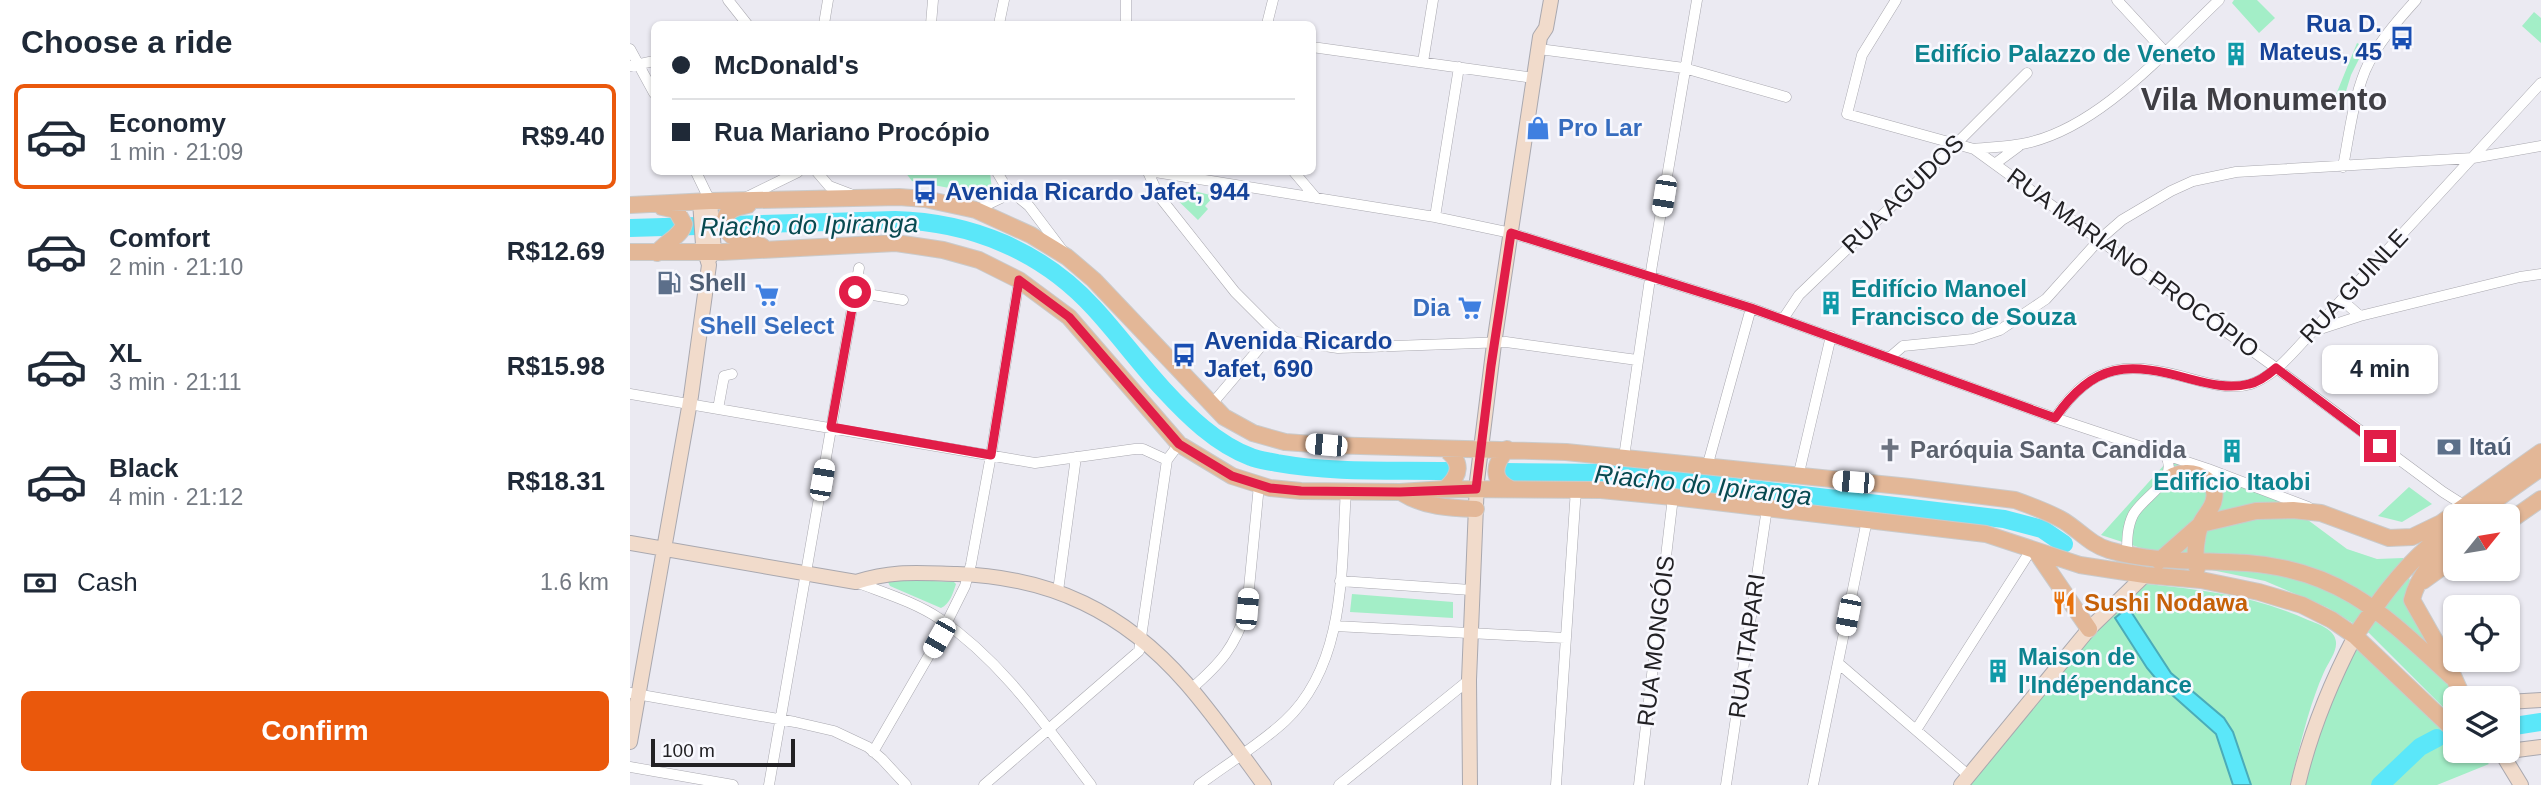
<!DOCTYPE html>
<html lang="en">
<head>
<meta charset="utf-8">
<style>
  :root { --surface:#fff; --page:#f2f2f3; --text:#1f2937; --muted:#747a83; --line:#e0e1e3; --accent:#ea580c }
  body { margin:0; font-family:Helvetica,sans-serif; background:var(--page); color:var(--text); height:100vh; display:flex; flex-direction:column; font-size:26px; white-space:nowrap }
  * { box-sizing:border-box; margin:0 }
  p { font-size:23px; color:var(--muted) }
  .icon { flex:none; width:38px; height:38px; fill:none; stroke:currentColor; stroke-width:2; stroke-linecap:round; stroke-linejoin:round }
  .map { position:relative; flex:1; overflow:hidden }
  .panel { display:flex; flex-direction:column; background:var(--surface); width:630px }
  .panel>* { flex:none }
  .top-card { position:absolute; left:21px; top:21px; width:665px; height:154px; border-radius:10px; box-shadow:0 2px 5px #0004; display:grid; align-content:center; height:154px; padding:0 21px; background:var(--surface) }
  .needle { width:46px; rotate:60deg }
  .tools { position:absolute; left:1813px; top:504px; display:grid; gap:14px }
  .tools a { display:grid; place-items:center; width:77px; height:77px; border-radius:10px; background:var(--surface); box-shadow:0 2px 5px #0004; font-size:35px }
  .scale { position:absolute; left:21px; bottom:18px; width:144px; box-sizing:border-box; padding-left:7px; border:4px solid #222124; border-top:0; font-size:19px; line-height:24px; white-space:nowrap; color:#222124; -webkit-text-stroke:5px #f8f8fe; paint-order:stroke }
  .end { position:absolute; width:32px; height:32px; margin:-16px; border:9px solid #e11d48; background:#fff; box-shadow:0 0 0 4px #fff }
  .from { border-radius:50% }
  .bubble { position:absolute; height:49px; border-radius:10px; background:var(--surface); box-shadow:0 2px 5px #0004; font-size:23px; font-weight:600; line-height:49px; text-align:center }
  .car { position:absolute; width:21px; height:42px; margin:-21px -10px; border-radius:9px; box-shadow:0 0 5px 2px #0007; background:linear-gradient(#fff 24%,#345 0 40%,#fff 0 76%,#345 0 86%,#fff 0) }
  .top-card b { display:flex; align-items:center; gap:24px; height:66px; font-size:26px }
  .top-card b+b { border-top:2px solid var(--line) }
  .top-card i { width:18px; height:18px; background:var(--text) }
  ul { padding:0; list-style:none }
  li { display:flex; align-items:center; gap:21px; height:105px; margin:0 14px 10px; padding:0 7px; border:4px solid transparent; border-radius:10px }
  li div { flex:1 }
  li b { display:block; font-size:26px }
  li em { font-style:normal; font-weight:600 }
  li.active { border-color:var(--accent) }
  li>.icon { width:63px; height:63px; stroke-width:1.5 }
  h2 { padding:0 21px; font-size:32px; line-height:84px }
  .pay { display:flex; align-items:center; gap:18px; height:77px; padding:0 21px; font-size:26px }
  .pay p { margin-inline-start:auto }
  .button { display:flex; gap:14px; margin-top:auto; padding:14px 21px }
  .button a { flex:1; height:80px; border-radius:10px; background:var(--accent); color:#fff; font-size:28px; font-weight:600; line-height:80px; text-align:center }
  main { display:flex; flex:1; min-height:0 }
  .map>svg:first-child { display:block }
  .green { fill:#a3eec7 }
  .water { fill:#5be7f9; stroke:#4aacb9; stroke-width:2 }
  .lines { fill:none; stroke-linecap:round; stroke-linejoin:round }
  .river { stroke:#5be7f9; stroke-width:18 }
  .street-casing { stroke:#a9a8af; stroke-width:11 }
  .secondary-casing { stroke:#a9a8af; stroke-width:16 }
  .primary-casing { stroke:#cacaca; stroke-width:18 }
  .street { stroke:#fff; stroke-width:10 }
  .secondary { stroke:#f1dbcb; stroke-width:14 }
  .primary { stroke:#e3b797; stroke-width:16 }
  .route { stroke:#e11d48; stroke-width:9 }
  .labels { text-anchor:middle; stroke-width:5; stroke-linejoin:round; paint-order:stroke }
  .transit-label { font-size:24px; font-weight:bold; fill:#164399; stroke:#f8f8fe; text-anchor:start }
  .culture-label { font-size:24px; font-weight:bold; fill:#0d838f; stroke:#f8f8fe; text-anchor:start }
  .shop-label { font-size:24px; font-weight:bold; fill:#366cbe; stroke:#f8f8fe; text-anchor:start }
  .street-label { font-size:24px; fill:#222124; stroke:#f8f8fe }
  .service-label { font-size:24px; font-weight:bold; fill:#4e5e75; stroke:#f8f8fe; text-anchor:start }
  .worship-label { font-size:24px; font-weight:bold; fill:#5b616d; stroke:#f8f8fe; text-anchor:start }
  .food-label { font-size:24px; font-weight:bold; fill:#c56008; stroke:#f8f8fe; text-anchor:start }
  .water-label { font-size:26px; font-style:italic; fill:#084950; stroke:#f8f8fe }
  .district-label { font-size:32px; font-weight:bold; fill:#3f3e44; stroke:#f8f8fe }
</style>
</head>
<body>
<main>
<section class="panel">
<h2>Choose a ride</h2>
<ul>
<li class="active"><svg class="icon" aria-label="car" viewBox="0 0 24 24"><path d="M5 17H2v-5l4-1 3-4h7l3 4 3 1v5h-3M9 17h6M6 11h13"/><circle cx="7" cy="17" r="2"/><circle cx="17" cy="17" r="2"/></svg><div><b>Economy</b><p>1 min · 21:09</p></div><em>R$9.40</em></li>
<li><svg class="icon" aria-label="car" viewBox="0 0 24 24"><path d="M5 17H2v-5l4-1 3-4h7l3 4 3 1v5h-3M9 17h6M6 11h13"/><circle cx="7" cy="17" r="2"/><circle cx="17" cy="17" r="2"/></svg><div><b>Comfort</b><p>2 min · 21:10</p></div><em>R$12.69</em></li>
<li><svg class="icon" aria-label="car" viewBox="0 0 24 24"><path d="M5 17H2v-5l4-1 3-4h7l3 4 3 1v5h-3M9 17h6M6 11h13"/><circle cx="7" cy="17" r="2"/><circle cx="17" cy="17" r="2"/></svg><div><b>XL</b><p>3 min · 21:11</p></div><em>R$15.98</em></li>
<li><svg class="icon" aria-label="car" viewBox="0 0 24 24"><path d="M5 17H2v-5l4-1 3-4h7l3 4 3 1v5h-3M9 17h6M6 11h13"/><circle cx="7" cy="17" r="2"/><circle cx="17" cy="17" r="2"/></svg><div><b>Black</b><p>4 min · 21:12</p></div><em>R$18.31</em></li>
</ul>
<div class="pay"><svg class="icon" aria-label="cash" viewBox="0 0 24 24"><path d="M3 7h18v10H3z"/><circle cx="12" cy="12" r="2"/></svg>Cash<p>1.6 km</p></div>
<div class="button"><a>Confirm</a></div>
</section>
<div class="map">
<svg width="1911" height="785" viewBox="0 0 1911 785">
  <rect width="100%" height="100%" fill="#ebeaf2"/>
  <path class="green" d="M 1604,0 L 1627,0 L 1645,18 L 1629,33 L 1602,3 Z
    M 1904,12 L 1911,18 L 1911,43 L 1892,26 Z
    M 1727,43 L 1735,47 L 1721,75 L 1713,101 L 1705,97 Z
    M 275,172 L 360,172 L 362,190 L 346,193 L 282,181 Z
    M 541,185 L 584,196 L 575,206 L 578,209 L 568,220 L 538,191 L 536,187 Z
    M 1540,462 L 1573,471 L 1651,500 L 1717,549 L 1747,559 L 1773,558 L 1782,587 L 1789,624 L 1825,698 L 1825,719 L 1739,633 L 1698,608 L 1635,581 L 1572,568 L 1471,535 L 1535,464 Z
    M 1779,487 L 1802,504 L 1772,522 L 1748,516 Z
    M 261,579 L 324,582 L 326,584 C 323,593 320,604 311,608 L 260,586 L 258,582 Z
    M 1517,584 C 1573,590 1626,596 1678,620 C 1688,624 1705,629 1706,642 C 1707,652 1698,663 1694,672 C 1678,708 1670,747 1660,785 L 1340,785 L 1464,634 Z
    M 722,594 L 823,602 L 823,618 L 720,612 Z
    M 1729,645 L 1825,735 L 1825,751 L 1845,751 L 1859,764 L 1807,785 L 1675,785 L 1689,732 L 1700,699 Z"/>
  <path class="water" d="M 1498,607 L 1541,673 L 1594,718 L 1603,732 L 1621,785 L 1603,785 L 1586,734 L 1532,686 L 1517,668 L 1485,618 Z"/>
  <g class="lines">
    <path class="river" d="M 0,228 L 265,220 C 341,222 412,251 464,308 C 488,334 509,363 533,389 C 557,415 586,444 621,457 C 628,460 638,461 647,463 C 702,473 761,470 817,471
      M 873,472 L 989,473 L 1374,519 L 1412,529 L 1434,544
      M 1878,727 L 1911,722
      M 1750,785 L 1790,747 L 1807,738"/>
    <g class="street-casing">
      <path id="street" d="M 98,0 L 117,24
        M 1266,0 L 1232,55 L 1217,114 L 1344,149 L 1646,368 L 1813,492 L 1835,506
        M 1487,0 L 1535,52
        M 194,24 L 198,0
        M 301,24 L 303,0
        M 369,24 L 374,0
        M 496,24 L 496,0
        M 637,24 L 643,0
        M 682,47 L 904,78
        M 0,49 L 24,93
        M 909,49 L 1054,68 L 1156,97
        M 793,62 L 803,0
        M 0,66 L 24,61
        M 1344,149 C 1360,147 1377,147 1392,144 C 1468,130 1535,51 1589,0
        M 1366,163 L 1389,146
        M 1713,167 C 1719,135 1723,101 1735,71 C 1746,45 1767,21 1786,0
        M 66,172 L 80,201
        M 187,172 L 199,186 L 220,194
        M 367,172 L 376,187 L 399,206 L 433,251
        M 518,172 L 529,196 L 605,292 L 643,330 L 660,341 L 708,348 L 876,342 L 1007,360
        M 525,172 L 805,217 L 881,233 L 1121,308 L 1425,418 L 1578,469 L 1678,507
        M 664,172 L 686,198
        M 115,198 L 168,172
        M 346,210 L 371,198 L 376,187
        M 805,217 L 829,67
        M 225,292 L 273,300
        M 1712,300 L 1730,316
        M 1153,319 L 1169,295 L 1316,154 L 1397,73
        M 1684,331 L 1730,316 L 1890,277 L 1911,274
        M 1259,358 L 1273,346 L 1343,339 L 1370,330 L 1416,299 L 1469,240 L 1492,220 L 1541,191 L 1563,181 L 1606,172 L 1843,158 L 1911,146
        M 0,394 L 405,463 L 505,449 L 513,449 L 537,460
        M 581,405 L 644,331
        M 88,409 L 94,376 L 102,374
        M 1425,418 C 1464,360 1500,362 1562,379 C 1580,384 1602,390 1621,384 C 1645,376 1665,350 1682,332 L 1911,83
        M 994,457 L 1022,265 L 1067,0
        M 1077,467 L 1121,308
        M 1168,477 L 1201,336
        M 1497,554 C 1497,541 1497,527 1503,515 C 1513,496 1549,481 1536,456
        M 710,581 L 841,590
        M 226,582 C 254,593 285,602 310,619 C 373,662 415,725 461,785
        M 428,591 L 446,457
        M 705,626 L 935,638
        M 1208,663 L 1338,775
        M 561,689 C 591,663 605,647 617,609 L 629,485
        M 0,693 L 165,722 L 204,731 L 238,747 L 252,759 L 276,785
        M 1286,730 L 1401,550
        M 243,752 L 309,638 L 335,586 L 341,564 L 361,455 L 389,280
        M 0,767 L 103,785
        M 139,785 L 229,268
        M 354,785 L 509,651 L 537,460 L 549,444
        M 569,785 C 597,764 629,745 655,721 C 717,663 711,567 716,489
        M 709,785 L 839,680
        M 926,785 L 946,489
        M 1009,785 L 1043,497
        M 1096,785 L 1137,508
        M 1183,785 L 1237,520"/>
    </g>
    <g class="secondary-casing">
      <path id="secondary" d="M 79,259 L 84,251 L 80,201
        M 0,543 L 226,582 C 264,570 288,573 327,574 C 421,577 494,612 556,683 C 584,715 609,751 634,785
        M 1878,702 L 1911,700
        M 0,742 L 61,396 L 79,265 L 73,245 L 70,201
        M 840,785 L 839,680 L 847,481 L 864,344 L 910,37 L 916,28 L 921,0
        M 1331,785 L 1459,629 L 1515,575
        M 1668,785 C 1680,733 1700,684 1725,636
        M 1891,785 L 1871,752 L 1911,747"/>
    </g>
    <g class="primary-casing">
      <path id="primary" d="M 0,205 L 80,201 L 269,197 L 295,199 L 346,210 L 401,235 L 437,257 L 464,280 L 594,417 L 623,433 L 655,442 L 696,445 L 936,452 L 1280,487 L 1385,500 C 1402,506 1419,512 1434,521 C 1450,531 1461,545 1479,550 C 1523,563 1572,560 1617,563 C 1712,570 1755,616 1822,677
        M 118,205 C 103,208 92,211 95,229 L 102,236 L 132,246
        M 0,252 L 92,252 L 266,243 L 313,250 L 349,260 L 389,280 L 439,317 L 549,444 L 602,476 L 640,488 L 671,491 L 770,492 L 815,489 L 971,490 L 1043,497 L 1356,534 L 1450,565 L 1515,575 L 1571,580 L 1629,592 L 1672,605 L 1702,620 L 1725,636 L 1825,731
        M 27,253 C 35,242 51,237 54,224 L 46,210 L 32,207
        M 815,449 C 833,462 831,475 815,489
        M 877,449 C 864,464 860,480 881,489
        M 1534,481 C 1541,477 1547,473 1555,473 C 1569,472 1588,483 1584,499 C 1583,508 1575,515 1571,523 C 1566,536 1564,555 1567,568
        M 772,493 C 794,507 820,508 846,509
        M 1843,516 L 1911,468
        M 1878,522 L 1911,499
        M 1825,542 C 1805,558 1788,575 1782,600 L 1816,660 L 1833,698
        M 1407,553 L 1459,629
        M 1529,561 L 1571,524 L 1626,511 L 1663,510 L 1691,513 L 1759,538 L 1782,537 L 1811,523 L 1911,452
        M 1793,581 L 1825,558
        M 1725,636 C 1746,605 1769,572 1798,547 C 1806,540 1816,534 1825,528
        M 1866,751 L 1871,752"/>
    </g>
    <use href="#street" class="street"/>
    <use href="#secondary" class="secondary"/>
    <use href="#primary" class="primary"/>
  </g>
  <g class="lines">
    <path class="route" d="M 225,292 L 201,427 L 361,455 L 389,280 L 439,317 L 549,444 L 602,476 L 640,488 L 671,491 L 770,492 L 846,489 L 861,366 L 881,233 L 1121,308 L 1425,418 C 1464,361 1499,362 1560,379 C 1579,384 1599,389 1619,384 C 1629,382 1638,375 1646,368 L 1750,446"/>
  </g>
  <defs>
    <g id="bus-bare" transform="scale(1.89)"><path d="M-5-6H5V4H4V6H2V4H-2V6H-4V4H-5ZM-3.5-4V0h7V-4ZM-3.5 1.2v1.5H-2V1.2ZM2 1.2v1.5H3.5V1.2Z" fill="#1a4fb4" stroke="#f8f8fe" stroke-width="2.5" paint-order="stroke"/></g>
    <g id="building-bare" transform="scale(1.89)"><path d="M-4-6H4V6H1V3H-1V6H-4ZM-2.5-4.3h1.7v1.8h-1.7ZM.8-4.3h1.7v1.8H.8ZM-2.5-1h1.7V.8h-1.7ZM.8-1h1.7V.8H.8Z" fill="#0f9aa8" stroke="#f8f8fe" stroke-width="2.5" paint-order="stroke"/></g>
    <g id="shop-bare" transform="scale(1.89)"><path d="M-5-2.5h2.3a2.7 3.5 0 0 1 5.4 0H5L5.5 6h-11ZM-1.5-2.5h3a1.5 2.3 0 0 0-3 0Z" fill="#3f7fe0" stroke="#f8f8fe" stroke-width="2.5" paint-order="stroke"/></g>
    <g id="fuel-bare" transform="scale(1.89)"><path d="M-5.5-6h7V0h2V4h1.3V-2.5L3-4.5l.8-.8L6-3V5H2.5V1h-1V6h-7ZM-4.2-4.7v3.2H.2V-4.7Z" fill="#5c6f8a" stroke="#f8f8fe" stroke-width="2.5" paint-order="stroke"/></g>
    <g id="supermarket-bare" transform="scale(1.89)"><path d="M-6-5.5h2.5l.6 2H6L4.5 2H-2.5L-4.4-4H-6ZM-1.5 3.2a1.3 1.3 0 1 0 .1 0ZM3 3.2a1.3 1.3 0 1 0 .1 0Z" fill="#3f7fe0" stroke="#f8f8fe" stroke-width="2.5" paint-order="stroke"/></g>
    <g id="bank-bare" transform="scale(1.89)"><path d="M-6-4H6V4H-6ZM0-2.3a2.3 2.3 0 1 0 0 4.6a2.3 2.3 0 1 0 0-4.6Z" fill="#5c6f8a" stroke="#f8f8fe" stroke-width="2.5" paint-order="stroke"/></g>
    <g id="church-bare" transform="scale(1.89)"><path d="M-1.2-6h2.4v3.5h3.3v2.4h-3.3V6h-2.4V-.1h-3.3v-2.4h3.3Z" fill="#6b7280" stroke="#f8f8fe" stroke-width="2.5" paint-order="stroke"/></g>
    <g id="restaurant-bare" transform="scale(1.89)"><path d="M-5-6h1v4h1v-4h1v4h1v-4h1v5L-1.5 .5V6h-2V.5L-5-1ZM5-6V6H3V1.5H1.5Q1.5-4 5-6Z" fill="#e8710a" stroke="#f8f8fe" stroke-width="2.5" paint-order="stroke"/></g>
  </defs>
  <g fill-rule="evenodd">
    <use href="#bus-bare" x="1772" y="38"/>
    <use href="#building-bare" x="1606" y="54"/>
    <use href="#shop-bare" x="908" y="128"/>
    <use href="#bus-bare" x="295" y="192"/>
    <use href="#fuel-bare" x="39" y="283"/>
    <use href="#supermarket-bare" x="137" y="295"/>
    <use href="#building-bare" x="1201" y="303"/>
    <use href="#supermarket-bare" x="840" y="308"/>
    <use href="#bus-bare" x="554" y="355"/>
    <use href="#bank-bare" x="1819" y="447"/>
    <use href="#church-bare" x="1260" y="450"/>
    <use href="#building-bare" x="1602" y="451"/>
    <use href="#restaurant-bare" x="1434" y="603"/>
    <use href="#building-bare" x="1368" y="671"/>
  </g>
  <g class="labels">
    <g class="transit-label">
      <text x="1752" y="32" text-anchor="end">Rua D.<tspan x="1752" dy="28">Mateus, 45</tspan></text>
      <text x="315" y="200">Avenida Ricardo Jafet, 944</text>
      <text x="574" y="349">Avenida Ricardo<tspan x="574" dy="28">Jafet, 690</tspan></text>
    </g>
    <g class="culture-label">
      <text x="1586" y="62" text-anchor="end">Edifício Palazzo de Veneto</text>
      <text x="1221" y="297">Edifício Manoel<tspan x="1221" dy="28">Francisco de Souza</tspan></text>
      <text x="1602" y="490" text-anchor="middle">Edifício Itaobi</text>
      <text x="1388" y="665">Maison de<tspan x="1388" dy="28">l'Indépendance</tspan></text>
    </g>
    <g class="shop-label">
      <text x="928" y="136">Pro Lar</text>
      <text x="820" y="316" text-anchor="end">Dia</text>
      <text x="137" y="334" text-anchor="middle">Shell Select</text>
    </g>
    <g class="street-label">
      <text transform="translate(1273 194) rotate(-44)" y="8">RUA AGUDOS</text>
      <text transform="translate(1503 263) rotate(36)" y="8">RUA MARIANO PROCÓPIO</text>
      <text transform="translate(1724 286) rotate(-47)" y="8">RUA GUINLE</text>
      <text transform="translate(1026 641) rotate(-83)" y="8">RUA MONGÓIS</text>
      <text transform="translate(1117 646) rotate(-82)" y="8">RUA ITAPARI</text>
    </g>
    <g class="service-label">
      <text x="59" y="291">Shell</text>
      <text x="1839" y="455">Itaú</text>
    </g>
    <g class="worship-label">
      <text x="1280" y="458">Paróquia Santa Candida</text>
    </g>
    <g class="food-label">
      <text x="1454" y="611">Sushi Nodawa</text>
    </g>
    <g class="water-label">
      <text transform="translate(179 225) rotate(-1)" y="9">Riacho do Ipiranga</text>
      <text transform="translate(1073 485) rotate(6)" y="9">Riacho do Ipiranga</text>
    </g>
    <g class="district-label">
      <text x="1634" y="110">Vila Monumento</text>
    </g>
  </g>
</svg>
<div class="tools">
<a><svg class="needle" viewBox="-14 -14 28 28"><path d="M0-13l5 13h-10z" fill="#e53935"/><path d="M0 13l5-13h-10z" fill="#747a83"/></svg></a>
<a><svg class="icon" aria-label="locate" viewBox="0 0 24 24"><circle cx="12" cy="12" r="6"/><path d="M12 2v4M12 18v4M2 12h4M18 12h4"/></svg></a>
<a><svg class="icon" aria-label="layers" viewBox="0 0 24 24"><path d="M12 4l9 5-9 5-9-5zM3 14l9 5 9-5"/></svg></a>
</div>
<div class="scale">100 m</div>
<i class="end from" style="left:225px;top:292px"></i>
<i class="end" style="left:1750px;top:446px"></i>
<div class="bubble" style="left:1692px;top:345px;width:116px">4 min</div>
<i class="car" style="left:1034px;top:196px;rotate:189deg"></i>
<i class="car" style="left:696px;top:445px;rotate:275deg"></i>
<i class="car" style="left:192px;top:480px;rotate:10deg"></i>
<i class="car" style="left:1223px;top:482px;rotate:275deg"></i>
<i class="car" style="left:617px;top:609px;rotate:5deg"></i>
<i class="car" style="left:1218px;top:615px;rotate:191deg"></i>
<i class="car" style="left:309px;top:638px;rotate:210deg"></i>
<div class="top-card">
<b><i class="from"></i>McDonald's</b>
<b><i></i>Rua Mariano Procópio</b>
</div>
</div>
</main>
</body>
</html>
